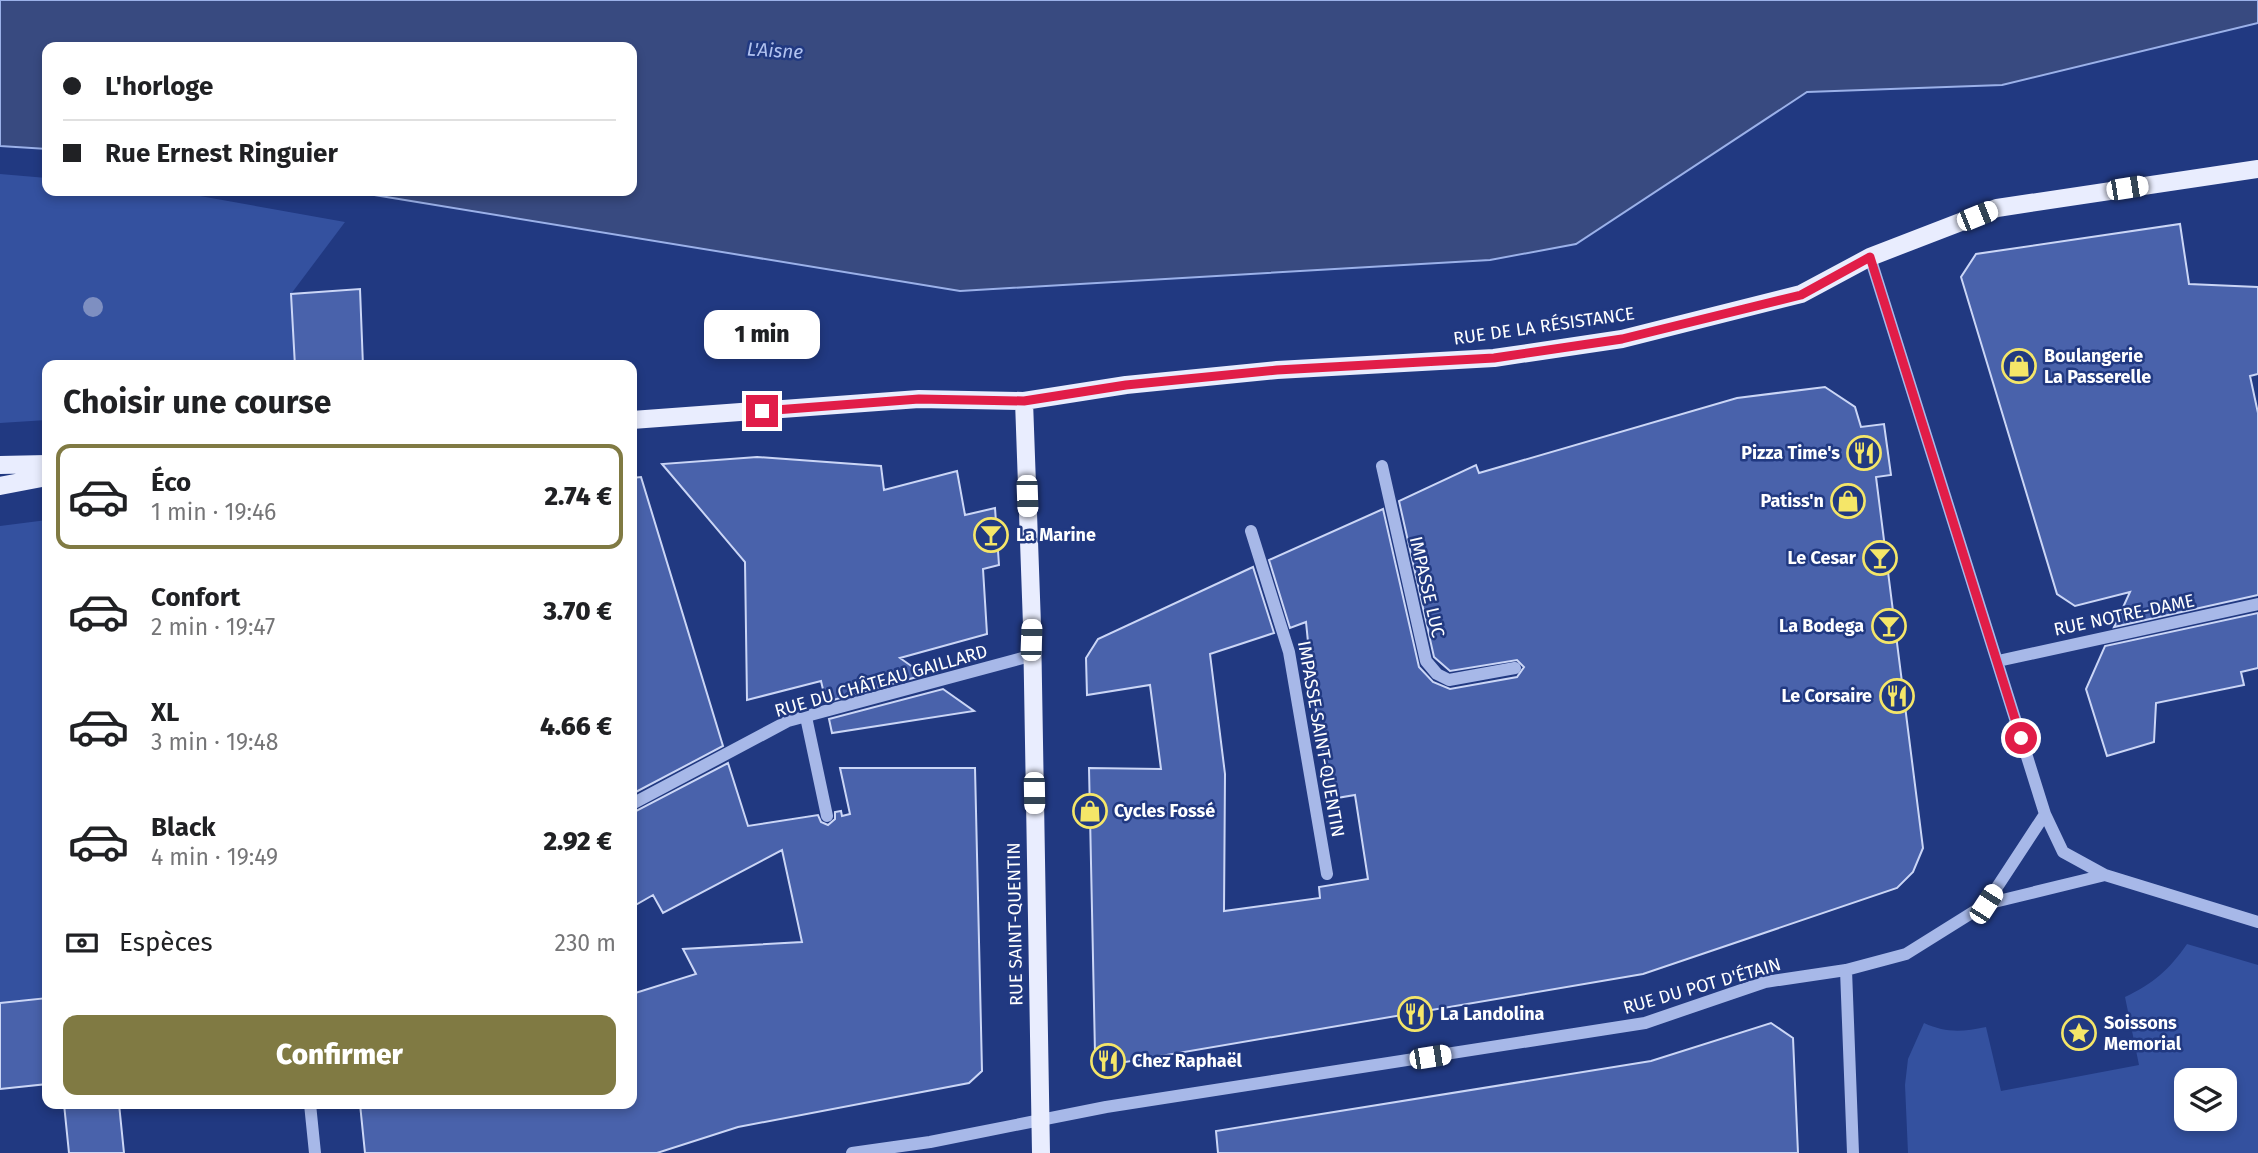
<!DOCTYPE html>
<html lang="fr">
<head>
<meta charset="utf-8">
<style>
  :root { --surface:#fff; --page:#f2f2f2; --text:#202124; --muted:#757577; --line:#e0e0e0; --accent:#807a43 }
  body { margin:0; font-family:"Fira Sans",sans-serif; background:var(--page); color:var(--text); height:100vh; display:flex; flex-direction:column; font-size:26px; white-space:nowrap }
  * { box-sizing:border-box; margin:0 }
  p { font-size:23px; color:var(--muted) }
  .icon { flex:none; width:38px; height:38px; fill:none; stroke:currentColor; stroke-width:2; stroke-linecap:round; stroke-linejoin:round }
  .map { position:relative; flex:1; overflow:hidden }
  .details { position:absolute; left:42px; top:360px; width:595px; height:749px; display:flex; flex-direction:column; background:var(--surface); border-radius:14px; box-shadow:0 4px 10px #0003 }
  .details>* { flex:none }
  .guide { position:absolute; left:42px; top:42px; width:595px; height:154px; border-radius:14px; box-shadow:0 4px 10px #0003; display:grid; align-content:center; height:154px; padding:0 21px; background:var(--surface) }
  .fabs { position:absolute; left:2174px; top:1068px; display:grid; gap:14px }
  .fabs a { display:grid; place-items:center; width:63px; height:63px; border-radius:14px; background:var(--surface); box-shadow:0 4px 10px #0003; font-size:35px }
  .end { position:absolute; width:32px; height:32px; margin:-16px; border:9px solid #e11d48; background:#fff; box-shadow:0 0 0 4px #fff }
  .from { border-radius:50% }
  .bubble { position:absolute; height:49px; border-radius:14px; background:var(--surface); box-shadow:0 4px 10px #0003; font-size:23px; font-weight:800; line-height:49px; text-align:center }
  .car { position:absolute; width:21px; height:42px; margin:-21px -10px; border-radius:9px; box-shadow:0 0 5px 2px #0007; background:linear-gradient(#fff 24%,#345 0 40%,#fff 0 76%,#345 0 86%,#fff 0) }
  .guide b { display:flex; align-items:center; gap:24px; height:66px; font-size:26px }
  .guide b+b { border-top:2px solid var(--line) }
  .guide i { width:18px; height:18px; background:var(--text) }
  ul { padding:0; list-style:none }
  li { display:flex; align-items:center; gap:21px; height:105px; margin:0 14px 10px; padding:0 7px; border:4px solid transparent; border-radius:14px }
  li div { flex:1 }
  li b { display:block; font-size:26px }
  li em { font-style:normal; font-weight:800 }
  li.on { border-color:var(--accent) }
  li>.icon { width:63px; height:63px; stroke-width:1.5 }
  h2 { padding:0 21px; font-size:32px; line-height:84px }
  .pay { display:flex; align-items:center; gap:18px; height:77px; padding:0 21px; font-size:26px }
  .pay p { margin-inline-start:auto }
  .primary-button { display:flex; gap:14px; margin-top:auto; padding:14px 21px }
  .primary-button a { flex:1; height:80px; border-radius:14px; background:var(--accent); color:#fff; font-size:28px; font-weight:800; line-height:80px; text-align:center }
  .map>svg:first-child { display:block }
  .green { fill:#34519f; fill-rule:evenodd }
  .water { fill:#384a80; stroke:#9bb1e9; stroke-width:2 }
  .building { fill:#4962ab; stroke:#cbd6f6; stroke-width:2 }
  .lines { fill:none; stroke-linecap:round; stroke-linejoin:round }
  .minor { stroke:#a7b8e8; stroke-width:12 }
  .major { stroke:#e9edfe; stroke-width:18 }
  .tree { fill:#7e8fc1 }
  .route { stroke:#e11d48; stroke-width:9 }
  .labels { text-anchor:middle; stroke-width:5; stroke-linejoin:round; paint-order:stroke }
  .street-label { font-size:18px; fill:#fff; stroke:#213981 }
  .poi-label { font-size:18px; font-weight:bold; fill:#fff; stroke:#213981; text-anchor:start }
  .water-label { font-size:19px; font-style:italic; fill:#b2c3f0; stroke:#213981 }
</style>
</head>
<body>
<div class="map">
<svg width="2258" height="1153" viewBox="0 0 2258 1153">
  <rect width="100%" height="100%" fill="#213981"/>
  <path class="green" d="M 0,174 L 47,178 L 47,191 L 172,191 L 345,222 L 291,294 L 295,366 L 47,366 L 47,420 L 0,423 Z
    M 47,520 L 47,995 L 44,998 L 0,1003 L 0,526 Z
    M 2187,944 L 2258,965 L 2258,1153 L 1908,1153 L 1905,1085 L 1908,1059 L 1924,1023 C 1946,1033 1962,1032 1986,1027 L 2001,1091 L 2139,1065 L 2125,997 C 2154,983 2169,970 2187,944 ZM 2186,1080 L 2224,1080 L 2224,1118 L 2186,1118 Z"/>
  <path class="water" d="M 0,0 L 2258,0 L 2258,23 L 2002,85 L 1807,92 L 1576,244 L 1490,260 L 960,291 L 350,191 L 632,191 L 632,47 L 47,47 L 47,149 L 0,146 Z"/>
  <path class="building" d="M 2180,224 L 2189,284 L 2258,287 L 2258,374 L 2250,376 L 2258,413 L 2258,595 L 2114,627 L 2130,592 L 2075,606 L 2057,594 L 1961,277 L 1976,254 Z
    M 360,289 L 363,366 L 295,366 L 291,294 Z
    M 1825,387 L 1855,407 L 1861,427 L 1884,424 L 1891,475 L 1876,477 L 1923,848 L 1913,872 L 1897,888 L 1643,974 L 1108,1065 L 1095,1053 L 1089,768 L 1161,769 L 1150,685 L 1087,695 L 1086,658 L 1098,639 L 1253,567 L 1274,633 L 1210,654 L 1225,774 L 1224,911 L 1320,898 L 1319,887 L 1368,879 L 1355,795 L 1331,799 L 1313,692 L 1306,622 L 1290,628 L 1269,560 L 1383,509 L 1419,667 L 1433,682 L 1450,689 L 1517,677 L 1524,667 L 1517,660 L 1450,671 L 1434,657 L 1399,501 L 1476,465 L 1479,473 L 1737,398 Z
    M 757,457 L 881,466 L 884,490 L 957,471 L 965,515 L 995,508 L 999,565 L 983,569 L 987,634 L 900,658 L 924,675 L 826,702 L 821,681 L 747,700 L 745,562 L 662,464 Z
    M 641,477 L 723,746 L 632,794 L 632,478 Z
    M 2258,613 L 2258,668 L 2241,672 L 2244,685 L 2156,703 L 2154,742 L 2107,756 L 2086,689 L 2105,646 Z
    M 943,689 L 974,711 L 832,733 L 829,719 Z
    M 728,763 L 748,826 L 818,815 L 821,822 L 828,825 L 835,819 L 835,812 L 841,811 L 842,816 L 850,814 L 840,768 L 975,768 L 982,1071 L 969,1083 L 738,1127 L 657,1153 L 365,1153 L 360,1104 L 632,1104 L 632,994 L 696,974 L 683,949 L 802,942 L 782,850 L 663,913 L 653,895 L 632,907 L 632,813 Z
    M 47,998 L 47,1084 L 0,1089 L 0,1003 Z
    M 1771,1023 L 1793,1038 L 1798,1153 L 1218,1153 L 1216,1131 L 1651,1061 Z
    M 64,1104 L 119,1104 L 124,1153 L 69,1153 Z"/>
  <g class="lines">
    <path class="minor" d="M 1870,257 L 2045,814 L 2063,852 L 2105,875 L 2258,922
      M 1382,466 L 1426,661 L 1437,674 L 1449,680 L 1515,668
      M 1251,531 L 1289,652 L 1327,874
      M 1998,661 L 2258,604
      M 806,717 L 827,816
      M 632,804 L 788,721 L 1030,656
      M 1986,904 L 2045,814
      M 1846,970 L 1853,1153
      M 310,1104 L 315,1153
      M 852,1153 L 930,1142 L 1106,1107 L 1645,1023 L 1765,982 L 1846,970 L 1906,954 L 1986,904 L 2105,875"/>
    <path class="major" d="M 1024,401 L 1032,625 L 1041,1153
      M 632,420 L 919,399 L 1024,401 L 1126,385 L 1277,370 L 1494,358 L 1622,339 L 1801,294 L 1870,257 L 1997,208 L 2258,169
      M 0,465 L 47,464
      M 0,486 L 47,477"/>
  </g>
  <circle class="tree" cx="93" cy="307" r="10"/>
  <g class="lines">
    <path class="route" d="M 762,411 L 919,399 L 1024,401 L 1126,385 L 1277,370 L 1494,358 L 1622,339 L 1801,295 L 1870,257 L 2021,738"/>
  </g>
  <defs>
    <g id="shop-ring" transform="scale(1.75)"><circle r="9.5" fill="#213981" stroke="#f5e668" stroke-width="1.5"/><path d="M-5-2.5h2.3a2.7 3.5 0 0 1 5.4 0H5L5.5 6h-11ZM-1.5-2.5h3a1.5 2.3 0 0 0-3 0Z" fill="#f5e668"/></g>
    <g id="restaurant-ring" transform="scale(1.75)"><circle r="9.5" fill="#213981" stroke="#f5e668" stroke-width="1.5"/><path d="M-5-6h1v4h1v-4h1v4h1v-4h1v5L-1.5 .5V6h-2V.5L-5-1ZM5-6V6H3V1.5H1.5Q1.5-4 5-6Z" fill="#f5e668"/></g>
    <g id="bar-ring" transform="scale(1.75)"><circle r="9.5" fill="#213981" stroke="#f5e668" stroke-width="1.5"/><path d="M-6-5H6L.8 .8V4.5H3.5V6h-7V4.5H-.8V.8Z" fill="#f5e668"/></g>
    <g id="sight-ring" transform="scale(1.75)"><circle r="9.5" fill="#213981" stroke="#f5e668" stroke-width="1.5"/><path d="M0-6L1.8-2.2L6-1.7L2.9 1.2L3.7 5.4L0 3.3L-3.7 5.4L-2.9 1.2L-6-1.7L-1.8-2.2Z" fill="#f5e668"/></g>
  </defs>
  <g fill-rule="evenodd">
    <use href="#shop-ring" x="2019" y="366"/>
    <use href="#restaurant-ring" x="1864" y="453"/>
    <use href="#shop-ring" x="1848" y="501"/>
    <use href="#bar-ring" x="991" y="535"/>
    <use href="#bar-ring" x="1880" y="558"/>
    <use href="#bar-ring" x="1889" y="626"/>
    <use href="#restaurant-ring" x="1897" y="696"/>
    <use href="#shop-ring" x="1090" y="811"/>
    <use href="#restaurant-ring" x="1415" y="1014"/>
    <use href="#sight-ring" x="2079" y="1033"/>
    <use href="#restaurant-ring" x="1108" y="1061"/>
  </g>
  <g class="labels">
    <g class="street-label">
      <text transform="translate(1544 326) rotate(-8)" y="6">RUE DE LA RÉSISTANCE</text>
      <text transform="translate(1427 587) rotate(77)" y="6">IMPASSE LUC</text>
      <text transform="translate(2124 615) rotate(-12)" y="6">RUE NOTRE-DAME</text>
      <text transform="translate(881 681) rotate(-16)" y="6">RUE DU CHÂTEAU GAILLARD</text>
      <text transform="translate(1321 739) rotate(80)" y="6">IMPASSE SAINT-QUENTIN</text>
      <text transform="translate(1015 924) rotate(-91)" y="6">RUE SAINT-QUENTIN</text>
      <text transform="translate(1702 986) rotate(-16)" y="6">RUE DU POT D'ÉTAIN</text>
    </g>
    <g class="poi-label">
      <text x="2044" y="362">Boulangerie<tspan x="2044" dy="21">La Passerelle</tspan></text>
      <text x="1840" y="459" text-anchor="end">Pizza Time's</text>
      <text x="1824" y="507" text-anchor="end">Patiss'n</text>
      <text x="1016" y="541">La Marine</text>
      <text x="1856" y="564" text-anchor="end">Le Cesar</text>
      <text x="1864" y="632" text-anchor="end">La Bodega</text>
      <text x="1872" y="702" text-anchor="end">Le Corsaire</text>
      <text x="1114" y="817">Cycles Fossé</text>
      <text x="1440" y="1020">La Landolina</text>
      <text x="2104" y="1029">Soissons<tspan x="2104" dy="21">Memorial</tspan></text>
      <text x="1132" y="1067">Chez Raphaël</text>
    </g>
    <g class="water-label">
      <text transform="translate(775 50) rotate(3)" y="7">L'Aisne</text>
    </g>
  </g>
</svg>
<div class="fabs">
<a><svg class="icon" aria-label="layers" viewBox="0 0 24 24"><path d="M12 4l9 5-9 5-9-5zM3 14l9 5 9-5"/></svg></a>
</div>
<i class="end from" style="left:2021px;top:738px"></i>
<i class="end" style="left:762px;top:411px"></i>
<div class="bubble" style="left:704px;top:310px;width:116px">1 min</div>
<i class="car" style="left:2127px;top:188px;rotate:81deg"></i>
<i class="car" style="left:1977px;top:216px;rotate:68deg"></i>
<i class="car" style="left:1027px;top:496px;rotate:178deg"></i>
<i class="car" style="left:1031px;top:640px;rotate:2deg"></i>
<i class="car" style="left:1034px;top:793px;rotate:179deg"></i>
<i class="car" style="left:1986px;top:904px;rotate:33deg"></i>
<i class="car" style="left:1430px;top:1057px;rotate:81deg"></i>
<div class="guide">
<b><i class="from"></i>L'horloge</b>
<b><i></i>Rue Ernest Ringuier</b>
</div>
<section class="details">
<h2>Choisir une course</h2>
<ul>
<li class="on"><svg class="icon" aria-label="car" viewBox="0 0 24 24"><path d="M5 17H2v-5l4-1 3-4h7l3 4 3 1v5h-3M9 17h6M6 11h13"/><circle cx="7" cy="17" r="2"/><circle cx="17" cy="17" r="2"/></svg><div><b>Éco</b><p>1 min · 19:46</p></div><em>2.74 €</em></li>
<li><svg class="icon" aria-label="car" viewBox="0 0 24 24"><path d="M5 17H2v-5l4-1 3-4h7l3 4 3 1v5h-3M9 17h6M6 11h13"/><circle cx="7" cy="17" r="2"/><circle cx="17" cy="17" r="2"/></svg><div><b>Confort</b><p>2 min · 19:47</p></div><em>3.70 €</em></li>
<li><svg class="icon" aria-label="car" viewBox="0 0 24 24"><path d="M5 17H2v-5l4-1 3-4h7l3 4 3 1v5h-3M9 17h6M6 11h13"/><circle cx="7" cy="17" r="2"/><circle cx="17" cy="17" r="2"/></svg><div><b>XL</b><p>3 min · 19:48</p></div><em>4.66 €</em></li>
<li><svg class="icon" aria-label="car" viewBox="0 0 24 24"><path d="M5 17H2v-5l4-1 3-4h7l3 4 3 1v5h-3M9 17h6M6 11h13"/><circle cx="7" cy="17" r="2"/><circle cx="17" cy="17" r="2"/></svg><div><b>Black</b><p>4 min · 19:49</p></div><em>2.92 €</em></li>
</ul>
<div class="pay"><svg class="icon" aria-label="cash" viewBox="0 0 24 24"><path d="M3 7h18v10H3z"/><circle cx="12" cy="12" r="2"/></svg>Espèces<p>230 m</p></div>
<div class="primary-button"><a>Confirmer</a></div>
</section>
</div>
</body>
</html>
